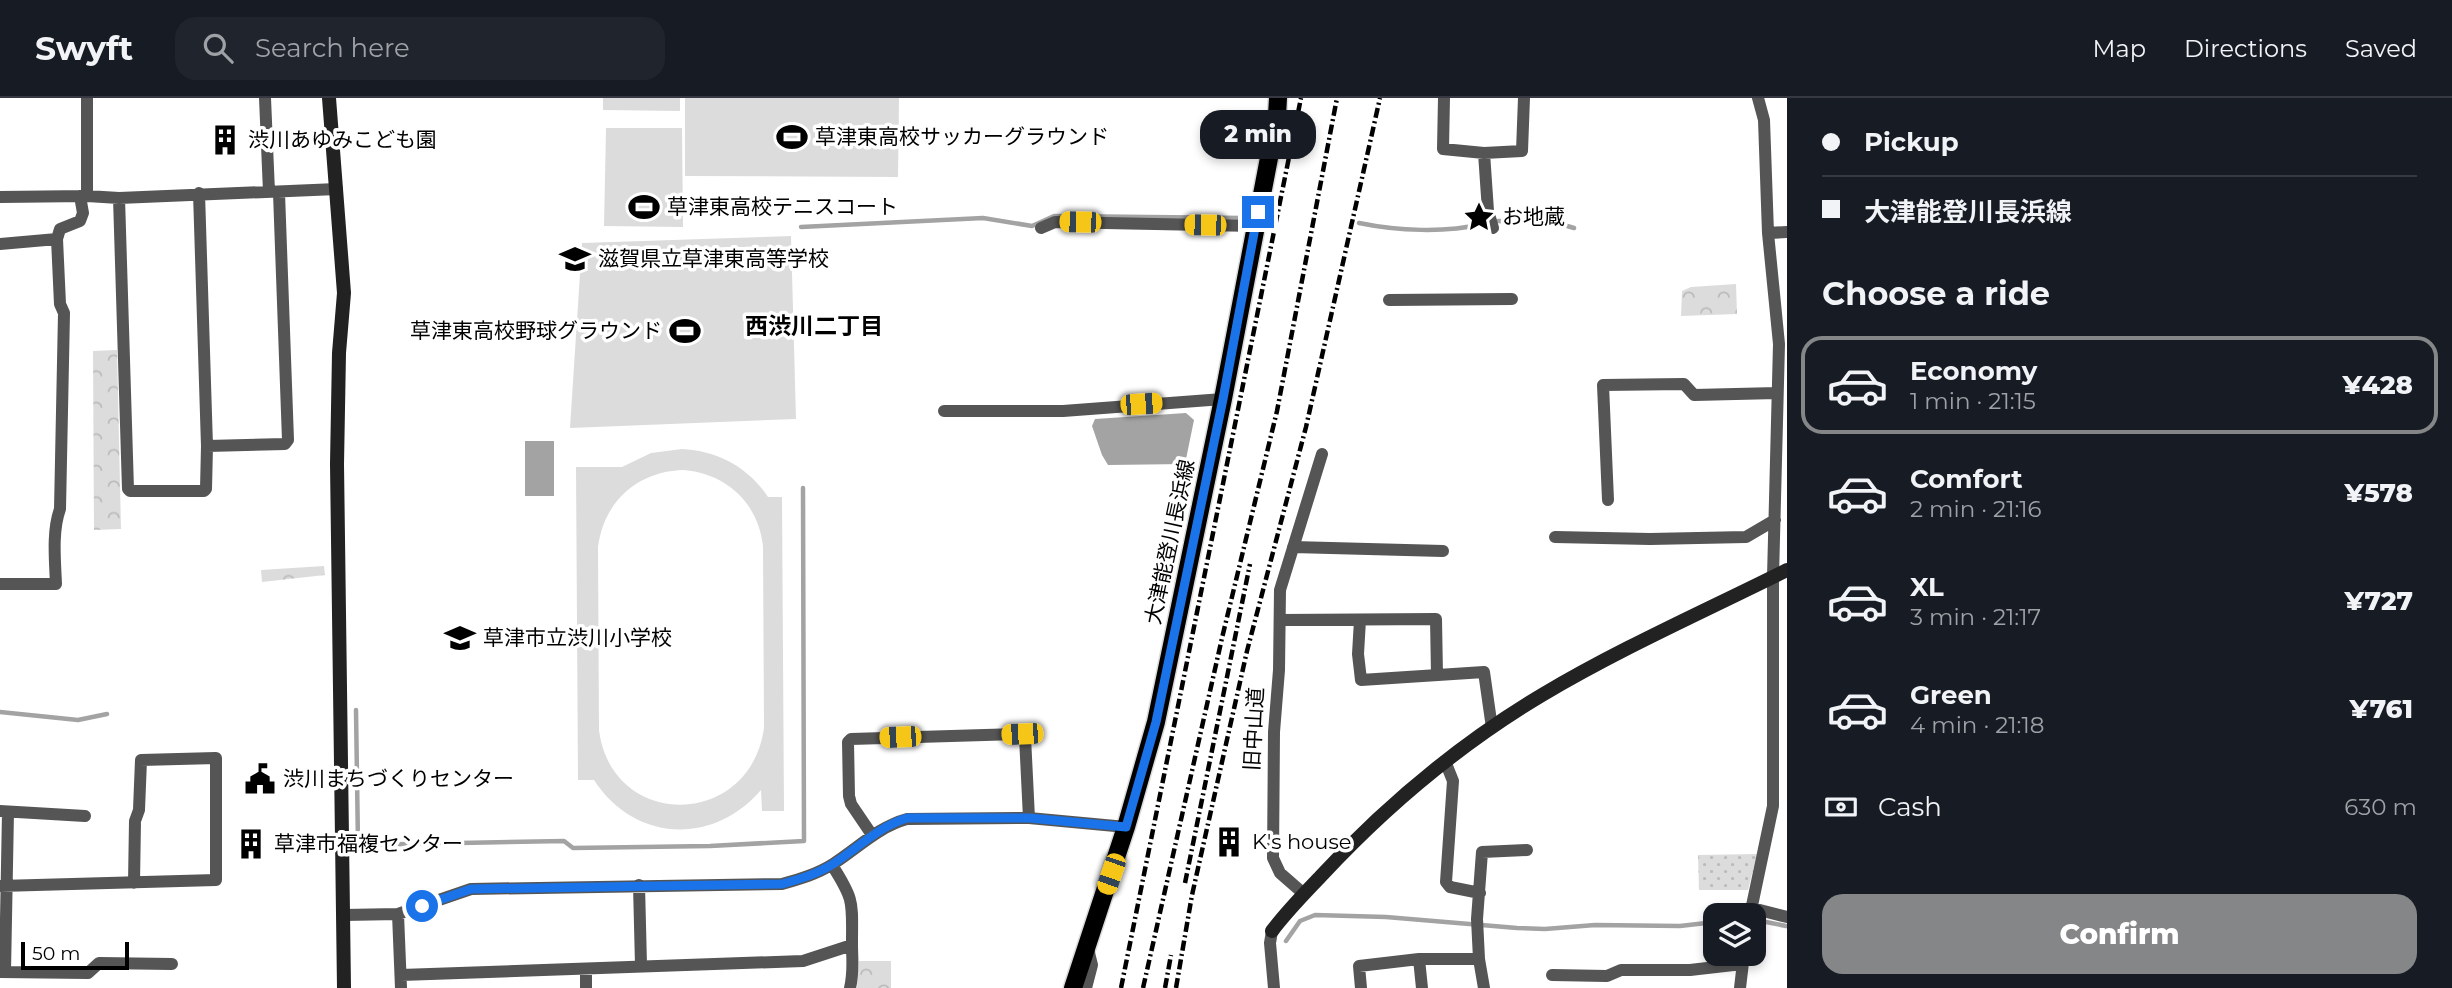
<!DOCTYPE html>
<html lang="en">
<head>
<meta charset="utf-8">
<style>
  :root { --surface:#171b24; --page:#20242c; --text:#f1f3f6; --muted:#9ea1a6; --line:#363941; --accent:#858687 }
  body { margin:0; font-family:Montserrat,"Noto Sans JP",sans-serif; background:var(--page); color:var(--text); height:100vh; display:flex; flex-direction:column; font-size:26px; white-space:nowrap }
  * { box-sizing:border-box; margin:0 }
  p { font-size:23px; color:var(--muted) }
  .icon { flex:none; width:38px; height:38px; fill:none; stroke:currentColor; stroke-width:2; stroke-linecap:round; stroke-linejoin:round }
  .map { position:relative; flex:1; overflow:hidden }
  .side { display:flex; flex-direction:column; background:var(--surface); width:665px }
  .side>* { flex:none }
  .guide { display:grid; align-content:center; height:154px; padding:0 35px; background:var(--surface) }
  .buttons { position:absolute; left:1703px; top:805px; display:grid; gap:14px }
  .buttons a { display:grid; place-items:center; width:63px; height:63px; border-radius:14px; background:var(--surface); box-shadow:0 4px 10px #0003; font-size:35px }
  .scale { position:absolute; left:21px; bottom:18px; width:108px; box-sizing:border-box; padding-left:7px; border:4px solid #000; border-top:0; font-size:19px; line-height:24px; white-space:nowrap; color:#000; -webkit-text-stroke:5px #fff; paint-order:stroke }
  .end { position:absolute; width:32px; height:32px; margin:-16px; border:9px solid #1a73e8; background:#fff; box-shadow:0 0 0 4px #fff }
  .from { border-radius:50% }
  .bubble { position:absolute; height:49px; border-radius:21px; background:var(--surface); box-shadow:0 4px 10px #0003; font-size:23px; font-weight:800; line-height:49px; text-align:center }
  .car { position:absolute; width:21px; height:42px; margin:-21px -10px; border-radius:9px; box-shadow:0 0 5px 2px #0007; background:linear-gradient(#f5c518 24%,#345 0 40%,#f5c518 0 76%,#345 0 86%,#f5c518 0) }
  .guide b { display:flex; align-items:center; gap:24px; height:66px; font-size:26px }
  .guide b+b { border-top:2px solid var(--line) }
  .guide i { width:18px; height:18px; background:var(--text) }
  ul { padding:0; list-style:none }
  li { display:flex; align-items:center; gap:21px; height:98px; margin:0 14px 10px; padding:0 21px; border:4px solid transparent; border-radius:21px }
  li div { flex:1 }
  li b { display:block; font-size:26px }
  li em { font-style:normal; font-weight:800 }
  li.active { border-color:var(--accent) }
  li>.icon { width:63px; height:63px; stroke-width:1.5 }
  h2 { padding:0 35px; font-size:32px; line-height:84px }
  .pay { display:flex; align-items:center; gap:18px; height:77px; padding:0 35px; font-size:26px }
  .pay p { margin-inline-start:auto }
  .primary-button { display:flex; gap:14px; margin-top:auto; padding:14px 35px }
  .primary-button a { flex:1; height:80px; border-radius:21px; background:var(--accent); color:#fff; font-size:28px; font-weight:800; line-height:80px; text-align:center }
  header { display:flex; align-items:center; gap:42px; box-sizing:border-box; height:98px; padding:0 35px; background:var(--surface); border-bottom:2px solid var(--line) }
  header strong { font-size:33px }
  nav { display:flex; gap:38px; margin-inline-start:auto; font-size:24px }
  .search { width:490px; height:63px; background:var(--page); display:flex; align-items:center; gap:18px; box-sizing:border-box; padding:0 24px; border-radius:21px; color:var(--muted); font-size:26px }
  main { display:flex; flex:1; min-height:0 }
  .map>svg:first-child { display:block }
  .grass { fill:url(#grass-dots) }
  .park { fill:url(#park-crowns) }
  .garden { fill:#dcdcdc; fill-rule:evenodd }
  .water { fill:#a3a3a3 }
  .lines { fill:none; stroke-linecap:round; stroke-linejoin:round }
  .stream { stroke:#a3a3a3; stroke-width:4.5 }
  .primary-casing { stroke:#dbdbdb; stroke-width:21 }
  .street { stroke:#555; stroke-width:12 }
  .secondary { stroke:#222; stroke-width:14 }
  .primary { stroke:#000; stroke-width:18 }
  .rail { stroke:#000; stroke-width:4.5; stroke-dasharray:10 3.5 2 3.5; stroke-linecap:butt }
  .route { stroke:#1a73e8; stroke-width:9 }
  .labels { text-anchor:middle; stroke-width:7; stroke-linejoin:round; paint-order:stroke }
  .poi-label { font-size:21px; fill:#000; stroke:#fff; text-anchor:start }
  .street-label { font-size:21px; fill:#000; stroke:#fff }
  .neighbourhood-label { font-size:23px; font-weight:bold; fill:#000; stroke:#fff }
</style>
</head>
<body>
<header>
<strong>Swyft</strong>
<div class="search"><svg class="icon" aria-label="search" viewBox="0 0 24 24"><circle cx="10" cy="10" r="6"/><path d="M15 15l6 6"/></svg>Search here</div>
<nav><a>Map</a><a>Directions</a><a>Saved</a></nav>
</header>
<main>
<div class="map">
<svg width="1787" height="890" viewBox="0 0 1787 890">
  <defs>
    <pattern id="grass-dots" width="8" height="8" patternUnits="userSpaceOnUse" patternTransform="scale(1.75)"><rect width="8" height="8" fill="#dcdcdc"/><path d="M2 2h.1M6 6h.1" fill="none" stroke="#bbb" stroke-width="1.8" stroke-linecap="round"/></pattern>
    <pattern id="park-crowns" width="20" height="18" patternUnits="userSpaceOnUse" patternTransform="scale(1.75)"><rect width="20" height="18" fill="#dcdcdc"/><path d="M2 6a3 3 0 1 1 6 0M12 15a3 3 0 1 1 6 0" fill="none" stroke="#bbb"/></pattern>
  </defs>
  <rect width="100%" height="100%" fill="#fff"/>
  <path class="grass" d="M 1757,756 L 1748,792 L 1699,792 L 1698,757 Z"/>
  <path class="park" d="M 1736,186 L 1737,216 L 1681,218 L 1682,193 L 1691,189 Z
    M 117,252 L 121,431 L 94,432 L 93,253 Z
    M 324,468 L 325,477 L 262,484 L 261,472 Z
    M 859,863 L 891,863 L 891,890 L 857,890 Z"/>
  <path class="garden" d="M 603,0 L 680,0 L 680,13 L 603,12 Z
    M 685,0 L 899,0 L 898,79 L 685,78 Z
    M 606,30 L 682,30 L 683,129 L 604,128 Z
    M 791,138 L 796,321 L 570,330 L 582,145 Z
    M 682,351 C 718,353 748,369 768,399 L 782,399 L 784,713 L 762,713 L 761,692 C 713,748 634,744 594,682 L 578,682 L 576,369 L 622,369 L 651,355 ZM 684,372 C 727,376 758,405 763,448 L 764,630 C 750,731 612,733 599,632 L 598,449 C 604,403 638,373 684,372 Z"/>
  <path class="water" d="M 1186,315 L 1194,322 L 1185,366 L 1108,367 L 1102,357 L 1092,328 L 1095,321 Z
    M 525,343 L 554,343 L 554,398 L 525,398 Z"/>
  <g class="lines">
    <path class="stream" d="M 1498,123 L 1557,125 L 1574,130
      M 1359,125 C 1398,133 1445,135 1483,126
      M 801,129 L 983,120 L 1032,128 L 1054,118 L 1244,120
      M 356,612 L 358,747 L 564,743 L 573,750 L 710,748 L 804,743 L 803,390
      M 0,614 L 78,622 L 107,616
      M 1761,823 L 1786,828
      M 1286,843 L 1300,823 L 1315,817 L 1386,819 L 1517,830 L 1545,831 L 1595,827 L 1680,828 L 1715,824"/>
    <g class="primary-casing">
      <path id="primary" d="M 1073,890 L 1126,729 L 1156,624 L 1223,301 L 1277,18 L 1278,0"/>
    </g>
    <path class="street" d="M 87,0 L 87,98
      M 265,0 L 269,94
      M 1444,0 L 1443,51 L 1484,55 L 1522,53 L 1524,0
      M 1484,55 L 1488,113 L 1493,130
      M 199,95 L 207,348
      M 0,99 L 87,98 L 119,100 L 337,91
      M 119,100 L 128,391 L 130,393 L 204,393 L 206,391 L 207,348 L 285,346 L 288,342 L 279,95
      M 1041,130 L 1055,124 L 1255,128
      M 1768,135 L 1787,134
      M 57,141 L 60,131 L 80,123 L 83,115 L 80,98
      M 0,146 L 57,141 L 60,206 L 64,215 L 60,411 C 52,433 55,462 56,486 L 0,486
      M 1389,202 L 1512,201
      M 944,313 L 1063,313 L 1223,301
      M 1608,402 L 1603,287 L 1684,286 L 1694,297 L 1777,295
      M 1555,439 L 1650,441 L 1746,439 L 1775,422
      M 1293,449 L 1443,453
      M 1280,522 L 1436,521 L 1437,577
      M 1360,522 L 1358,556 L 1361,582 L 1484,574 L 1492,630
      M 1445,663 L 1453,683 L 1446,784 L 1450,789 L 1480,795
      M 0,713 L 85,718
      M 872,737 L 851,706 L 849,698 L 848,644 L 851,641 L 1022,636 L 1025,639 L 1029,720
      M 832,767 C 855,803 852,804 852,846 C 852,863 854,873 850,890
      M 639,787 L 641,867
      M 0,788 L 216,782 L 216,660 L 141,662 L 139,712 L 135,723 L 134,785
      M 1304,796 L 1280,775 L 1273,760 L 1274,634 L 1279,572 L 1280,492 L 1322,356
      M 1752,810 L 1787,819
      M 398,816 L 401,890
      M 344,817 L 398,816 L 471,791 L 782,786 C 800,781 817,776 833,766 C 858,750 878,729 907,721 L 1029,720 L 1126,729
      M 1750,817 L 1773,708 L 1773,479 L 1779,246 L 1768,135 L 1764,22 L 1758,0
      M 1272,833 L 1270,845 L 1274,890
      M 1419,861 L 1422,890
      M 1479,861 L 1477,821 L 1482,754 L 1527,752
      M 586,872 L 586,890
      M 0,874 L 88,875 L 99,865 L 172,866
      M 5,874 L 8,714
      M 401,877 L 803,863 L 852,847
      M 1552,877 L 1607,878 L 1621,872 L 1690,872 L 1742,866
      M 1086,890 L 1092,867 L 1087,847
      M 1361,890 L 1359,868 L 1419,861 L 1479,861 L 1484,890
      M 1740,890 L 1744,856"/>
    <path class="secondary" d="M 329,0 L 344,195 L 339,255 L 337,366 L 344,890
      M 1272,833 C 1287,813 1304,796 1321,778 C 1386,708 1460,646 1542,597 C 1621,550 1705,513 1787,472"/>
    <use href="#primary" class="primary"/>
    <path class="rail" d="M 1185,785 L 1250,466
      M 1121,890 L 1301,0
      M 1143,890 L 1222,540 L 1277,313 L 1337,0
      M 1165,890 L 1171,857
      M 1176,890 L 1192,797 L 1247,553 L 1306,329 L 1380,0"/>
  </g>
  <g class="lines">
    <path class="route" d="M 422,808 L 471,791 L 782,786 C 800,781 817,776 833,766 C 858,750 878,729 907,720 L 1029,720 L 1126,729 L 1156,624 L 1223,301 L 1258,114"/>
  </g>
  <defs>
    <g id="stadium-bare" transform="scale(2.415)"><path d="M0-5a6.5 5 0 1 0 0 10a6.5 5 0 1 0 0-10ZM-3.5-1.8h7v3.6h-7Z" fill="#000" stroke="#fff" stroke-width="2.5" paint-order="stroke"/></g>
    <g id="building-bare" transform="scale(2.415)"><path d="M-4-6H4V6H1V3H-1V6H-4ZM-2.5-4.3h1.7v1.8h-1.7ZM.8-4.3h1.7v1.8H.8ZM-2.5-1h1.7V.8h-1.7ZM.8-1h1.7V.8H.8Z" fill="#000" stroke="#fff" stroke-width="2.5" paint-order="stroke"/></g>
    <g id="sight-bare" transform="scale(2.415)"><path d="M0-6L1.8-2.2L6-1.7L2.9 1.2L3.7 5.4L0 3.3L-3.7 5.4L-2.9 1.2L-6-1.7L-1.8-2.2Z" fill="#000" stroke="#fff" stroke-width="2.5" paint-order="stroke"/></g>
    <g id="school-bare" transform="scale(2.415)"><path d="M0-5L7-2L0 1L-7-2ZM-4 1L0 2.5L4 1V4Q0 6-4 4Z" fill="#000" stroke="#fff" stroke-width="2.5" paint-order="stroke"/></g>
    <g id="civic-bare" transform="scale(2.415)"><path d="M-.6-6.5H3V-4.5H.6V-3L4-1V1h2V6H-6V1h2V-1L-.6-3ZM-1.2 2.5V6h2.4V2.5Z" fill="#000" stroke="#fff" stroke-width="2.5" paint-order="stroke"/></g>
  </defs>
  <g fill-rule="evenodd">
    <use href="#stadium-bare" x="792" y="39"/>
    <use href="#building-bare" x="225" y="42"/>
    <use href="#stadium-bare" x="644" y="109"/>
    <use href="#sight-bare" x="1479" y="119"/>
    <use href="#school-bare" x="575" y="161"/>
    <use href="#stadium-bare" x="685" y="233"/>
    <use href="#school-bare" x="460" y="540"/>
    <use href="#civic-bare" x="260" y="681"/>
    <use href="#building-bare" x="1229" y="744"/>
    <use href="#building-bare" x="251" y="746"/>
  </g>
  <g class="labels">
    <g class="poi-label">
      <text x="815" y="46">草津東高校サッカーグラウンド</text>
      <text x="248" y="49">渋川あゆみこども園</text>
      <text x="667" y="116">草津東高校テニスコート</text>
      <text x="1502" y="126">お地蔵</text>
      <text x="598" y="168">滋賀県立草津東高等学校</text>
      <text x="662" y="240" text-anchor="end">草津東高校野球グラウンド</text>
      <text x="483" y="547">草津市立渋川小学校</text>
      <text x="283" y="688">渋川まちづくりセンター</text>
      <text x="1252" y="751">K's house</text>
      <text x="274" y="753">草津市福複センター</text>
    </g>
    <g class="street-label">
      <text transform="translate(1170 444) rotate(-78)" y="7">大津能登川長浜線</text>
      <text transform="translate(1254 631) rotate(-87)" y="7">旧中山道</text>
    </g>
    <g class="neighbourhood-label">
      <text x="814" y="236">西渋川二丁目</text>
    </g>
  </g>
</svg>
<div class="buttons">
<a><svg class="icon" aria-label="layers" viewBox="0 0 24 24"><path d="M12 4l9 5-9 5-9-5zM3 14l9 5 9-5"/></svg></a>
</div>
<div class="scale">50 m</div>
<i class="end from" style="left:422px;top:808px"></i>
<i class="end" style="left:1258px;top:114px"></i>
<div class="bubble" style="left:1200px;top:12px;width:116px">2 min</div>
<i class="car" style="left:1080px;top:124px;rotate:271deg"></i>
<i class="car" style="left:1205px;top:127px;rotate:271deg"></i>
<i class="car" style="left:1141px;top:306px;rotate:86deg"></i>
<i class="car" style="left:1022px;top:636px;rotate:268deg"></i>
<i class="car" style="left:900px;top:639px;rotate:268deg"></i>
<i class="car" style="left:1111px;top:776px;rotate:199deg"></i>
</div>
<section class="side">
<div class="guide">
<b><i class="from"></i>Pickup</b>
<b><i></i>大津能登川長浜線</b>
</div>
<h2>Choose a ride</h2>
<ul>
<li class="active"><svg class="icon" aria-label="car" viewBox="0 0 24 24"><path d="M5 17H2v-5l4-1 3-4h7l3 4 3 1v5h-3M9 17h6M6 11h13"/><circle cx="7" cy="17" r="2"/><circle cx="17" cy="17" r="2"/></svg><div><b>Economy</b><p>1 min · 21:15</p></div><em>¥428</em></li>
<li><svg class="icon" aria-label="car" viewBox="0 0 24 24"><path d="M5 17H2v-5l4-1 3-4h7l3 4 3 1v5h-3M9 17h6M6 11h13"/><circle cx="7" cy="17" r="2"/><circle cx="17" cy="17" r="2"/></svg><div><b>Comfort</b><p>2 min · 21:16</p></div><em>¥578</em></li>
<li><svg class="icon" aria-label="car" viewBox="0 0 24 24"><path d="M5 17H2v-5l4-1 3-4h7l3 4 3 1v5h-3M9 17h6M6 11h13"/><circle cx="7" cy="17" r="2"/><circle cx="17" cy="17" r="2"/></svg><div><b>XL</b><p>3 min · 21:17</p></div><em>¥727</em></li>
<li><svg class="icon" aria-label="car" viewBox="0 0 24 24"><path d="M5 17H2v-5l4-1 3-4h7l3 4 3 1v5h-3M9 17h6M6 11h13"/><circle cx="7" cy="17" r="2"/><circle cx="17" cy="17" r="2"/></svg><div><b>Green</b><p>4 min · 21:18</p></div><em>¥761</em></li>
</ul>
<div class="pay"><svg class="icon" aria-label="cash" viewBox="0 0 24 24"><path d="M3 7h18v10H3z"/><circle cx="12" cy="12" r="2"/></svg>Cash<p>630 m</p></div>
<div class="primary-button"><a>Confirm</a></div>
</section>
</main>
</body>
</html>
